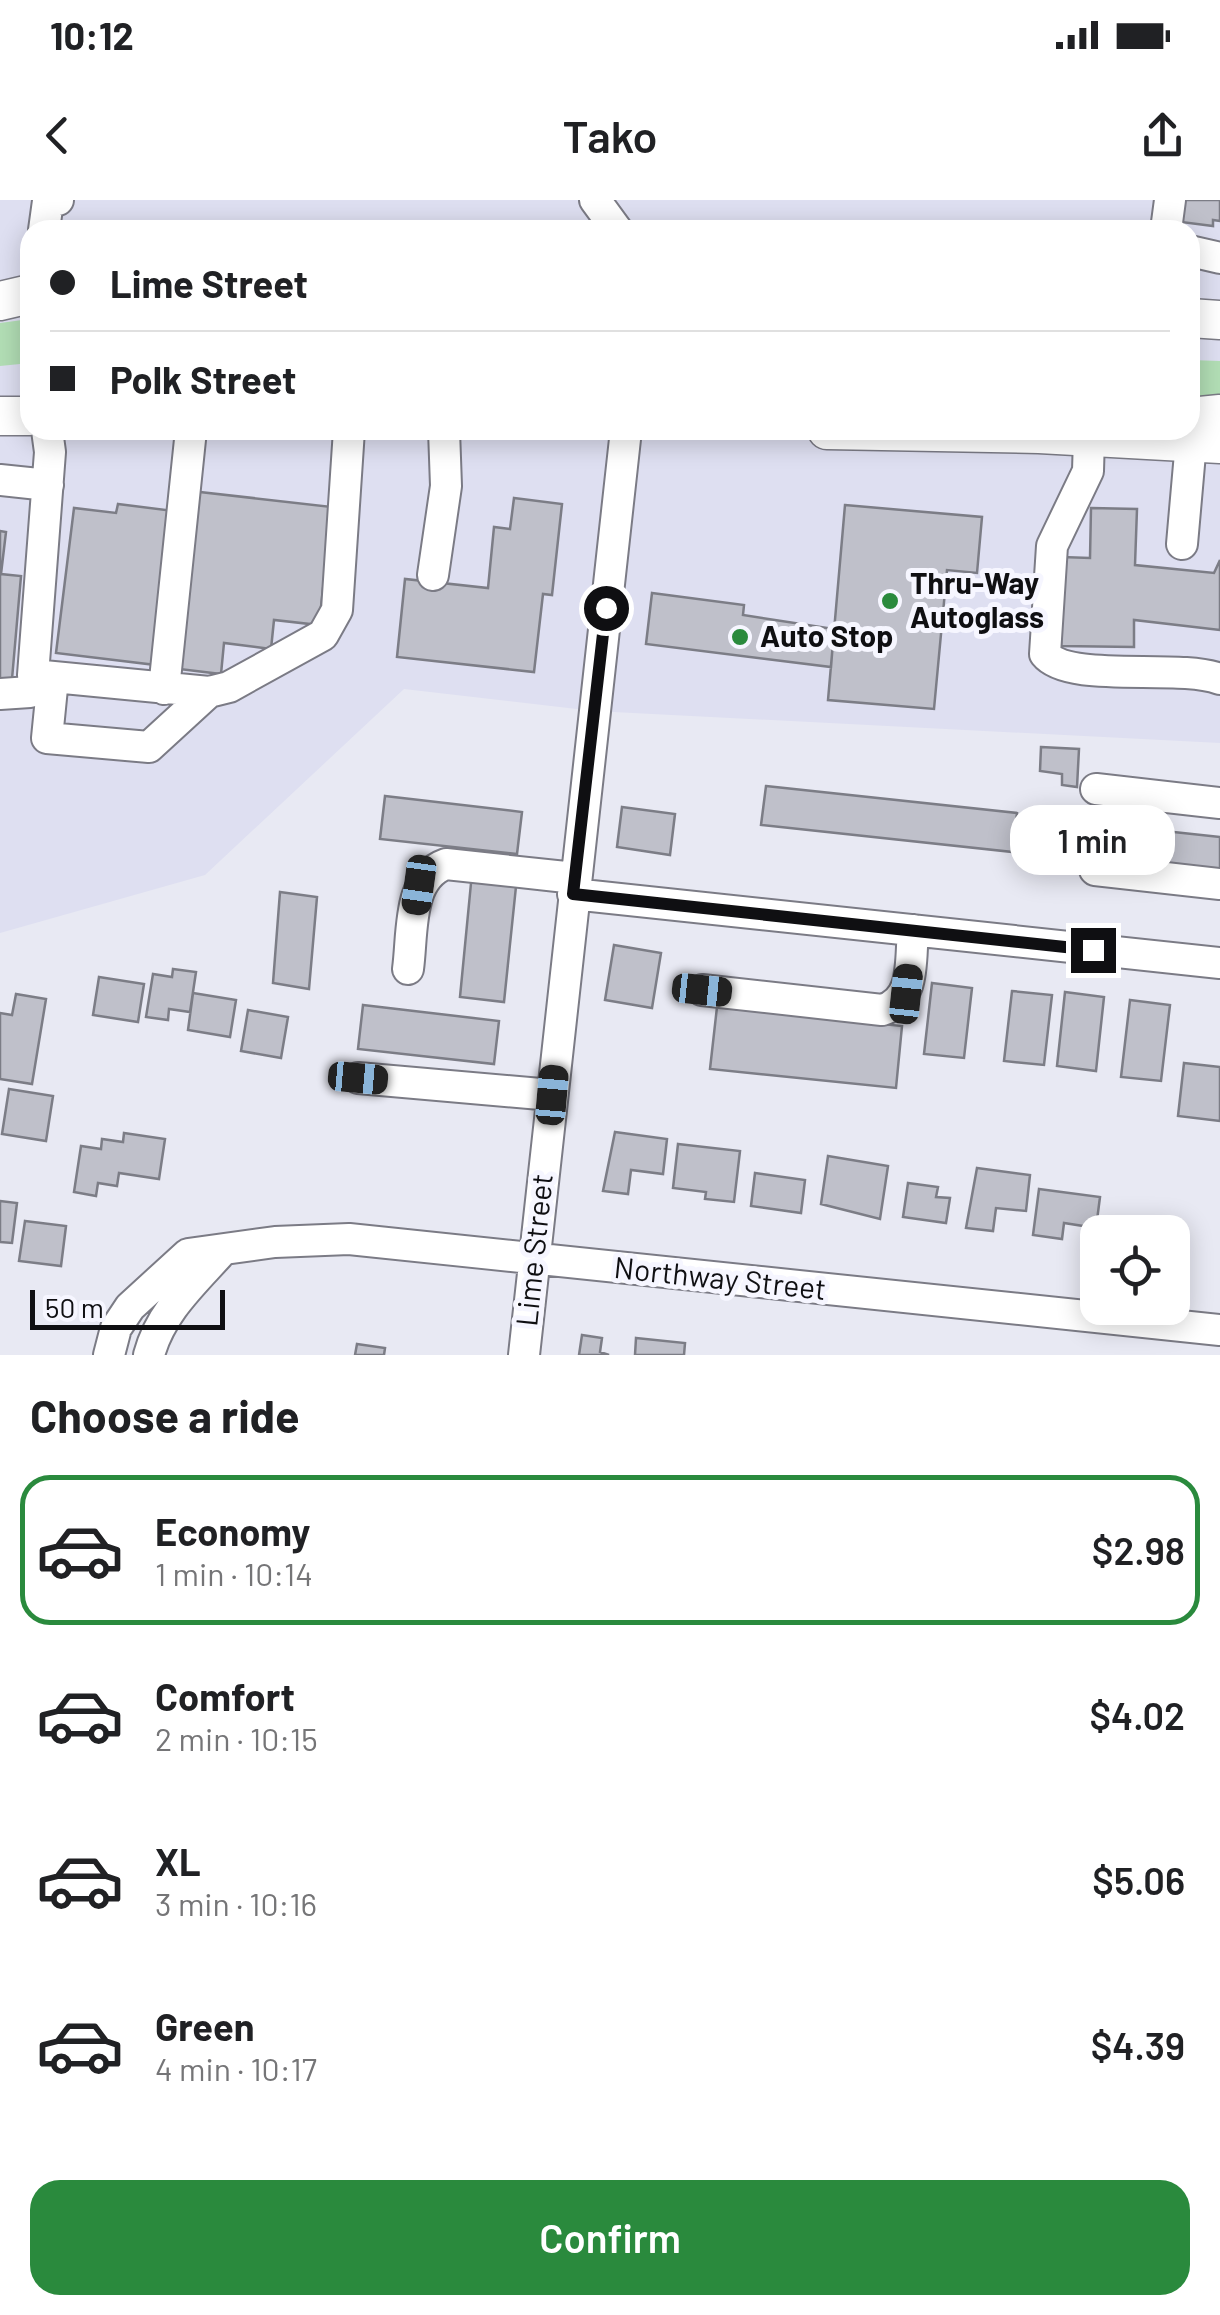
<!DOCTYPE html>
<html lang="en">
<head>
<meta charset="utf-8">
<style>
  :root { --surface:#fff; --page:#f6f6f6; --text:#202124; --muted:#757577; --line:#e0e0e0; --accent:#2a8a3d }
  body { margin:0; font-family:Barlow,sans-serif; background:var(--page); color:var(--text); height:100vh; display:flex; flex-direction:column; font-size:38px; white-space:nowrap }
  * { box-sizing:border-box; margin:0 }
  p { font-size:32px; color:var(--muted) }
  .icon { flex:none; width:55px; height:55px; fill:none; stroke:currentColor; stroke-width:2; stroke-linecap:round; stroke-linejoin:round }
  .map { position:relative; height:1155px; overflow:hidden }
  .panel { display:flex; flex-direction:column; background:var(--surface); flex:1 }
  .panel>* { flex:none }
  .banner { position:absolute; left:20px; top:20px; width:1180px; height:220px; border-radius:30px; box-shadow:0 5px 25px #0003; display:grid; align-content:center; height:220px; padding:0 30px; background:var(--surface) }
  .buttons { position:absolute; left:1080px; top:1015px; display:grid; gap:20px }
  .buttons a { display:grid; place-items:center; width:110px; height:110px; border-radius:20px; background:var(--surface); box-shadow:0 5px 25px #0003; font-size:50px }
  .scale { position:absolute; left:30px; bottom:25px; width:195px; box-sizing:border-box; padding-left:10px; border:5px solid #0f0f12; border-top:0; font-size:28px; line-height:35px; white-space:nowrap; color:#0f0f12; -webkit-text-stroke:8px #f6f6ff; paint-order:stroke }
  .end { position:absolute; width:45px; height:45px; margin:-22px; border:12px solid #0f0f12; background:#fff; box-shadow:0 0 0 5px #fff }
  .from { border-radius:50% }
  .bubble { position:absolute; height:70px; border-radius:30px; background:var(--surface); box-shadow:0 5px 25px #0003; font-size:32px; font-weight:600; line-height:70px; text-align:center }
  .car { position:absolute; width:30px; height:60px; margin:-30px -15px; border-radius:12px; box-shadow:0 0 8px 2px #0007; background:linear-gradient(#222 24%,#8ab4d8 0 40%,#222 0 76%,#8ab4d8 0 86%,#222 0) }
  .banner b { display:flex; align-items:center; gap:35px; height:95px; font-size:38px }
  .banner b+b { border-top:2px solid var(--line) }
  .banner i { width:25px; height:25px; background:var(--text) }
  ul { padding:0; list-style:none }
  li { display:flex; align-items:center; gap:30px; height:150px; margin:0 20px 15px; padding:0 10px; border:5px solid transparent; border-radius:30px }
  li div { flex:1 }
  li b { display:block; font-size:38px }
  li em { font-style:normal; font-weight:600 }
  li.active { border-color:var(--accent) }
  li>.icon { width:90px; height:90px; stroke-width:1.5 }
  h2 { padding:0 30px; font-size:45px; line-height:120px }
  .button { display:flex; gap:20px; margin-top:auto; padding:20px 30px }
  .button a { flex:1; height:115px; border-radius:30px; background:var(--accent); color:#fff; font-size:40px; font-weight:600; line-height:115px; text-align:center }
  .status { display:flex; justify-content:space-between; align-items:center; height:70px; padding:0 50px; background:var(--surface); direction:ltr }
  .status svg { height:28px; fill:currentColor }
  header { display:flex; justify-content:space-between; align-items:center; height:130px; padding:0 30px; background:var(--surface); font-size:45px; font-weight:600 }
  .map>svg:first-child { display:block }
  .built { fill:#dedff1; fill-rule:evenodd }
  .grass { fill:#b2deb5 }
  .building { fill:#bfc0ca; stroke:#7c7d86; stroke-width:2.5 }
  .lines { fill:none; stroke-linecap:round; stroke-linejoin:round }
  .minor-casing { stroke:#7b7b85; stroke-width:34 }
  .major-casing { stroke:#7b7b85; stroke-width:41 }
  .minor { stroke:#fff; stroke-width:30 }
  .major { stroke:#fff; stroke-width:38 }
  .route { stroke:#0f0f12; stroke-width:12 }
  .poi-dot { fill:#2a8a3d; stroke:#f6f6ff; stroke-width:4 }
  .labels { text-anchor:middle; stroke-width:10; stroke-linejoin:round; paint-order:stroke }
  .poi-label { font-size:30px; font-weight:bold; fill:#0f0f12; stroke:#f6f6ff; text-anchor:start }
  .street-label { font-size:30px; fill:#0f0f12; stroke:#f6f6ff }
</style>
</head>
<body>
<div class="status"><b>10:12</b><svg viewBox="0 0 49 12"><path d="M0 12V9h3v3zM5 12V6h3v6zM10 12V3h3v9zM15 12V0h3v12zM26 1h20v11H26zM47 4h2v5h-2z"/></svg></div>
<header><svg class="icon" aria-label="back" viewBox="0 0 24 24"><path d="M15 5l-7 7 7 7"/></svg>Tako<svg class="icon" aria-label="share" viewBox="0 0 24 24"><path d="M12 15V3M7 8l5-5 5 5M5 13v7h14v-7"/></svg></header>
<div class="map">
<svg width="1220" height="1155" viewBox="0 0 1220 1155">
  <rect width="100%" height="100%" fill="#e8e9f3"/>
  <path class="built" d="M 0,0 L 1220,0 L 1220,543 L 594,511 L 404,489 L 205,675 L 0,733 ZM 30,30 L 1190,30 L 1190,230 L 30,230 Z"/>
  <path class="grass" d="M 30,119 L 30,163 L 0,166 L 0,123 Z
    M 1190,160 L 1220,161 L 1220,200 L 1190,200 Z"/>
  <path class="building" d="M 1178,0 L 1220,0 L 1220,21 L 1213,20 L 1213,26 L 1181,22 Z
    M 191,291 L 332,307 L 319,425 L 274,420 L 271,449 L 224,443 L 221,474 L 171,468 Z
    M 514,298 L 562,304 L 552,395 L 543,394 L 534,472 L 397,457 L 405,379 L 488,388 L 494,327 L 510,329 Z
    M 118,304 L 174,311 L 156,465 L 56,453 L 74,308 L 116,313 Z
    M 845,305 L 982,317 L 977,373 L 947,370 L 934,509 L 828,500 Z
    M 1091,308 L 1137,309 L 1135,365 L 1214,373 L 1220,360 L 1220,430 L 1134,420 L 1134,447 L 1061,446 L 1062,357 L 1090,358 Z
    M 0,331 L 6,332 L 1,374 L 21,376 L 12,479 L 0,478 Z
    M 652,393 L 744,405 L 743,415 L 834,429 L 831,467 L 646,444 Z
    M 1041,547 L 1079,549 L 1077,587 L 1062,585 L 1062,574 L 1040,571 Z
    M 766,586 L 1017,613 L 1013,652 L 761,625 Z
    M 385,596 L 522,612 L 517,654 L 380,639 Z
    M 622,607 L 675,614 L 670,655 L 617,647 Z
    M 1081,622 L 1220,637 L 1220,671 L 1077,656 Z
    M 472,673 L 517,677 L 504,802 L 460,797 Z
    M 280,692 L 317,697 L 309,789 L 273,783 Z
    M 614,745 L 661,753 L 652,808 L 605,800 Z
    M 173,769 L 196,772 L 190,812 L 169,809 L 168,820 L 146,817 L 153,774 L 172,777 Z
    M 99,777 L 144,784 L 138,822 L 93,815 Z
    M 932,783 L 972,788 L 964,858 L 924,854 Z
    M 1012,791 L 1052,795 L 1044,865 L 1004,861 Z
    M 1065,792 L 1104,797 L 1096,871 L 1057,866 Z
    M 193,793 L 236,800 L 230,837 L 188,830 Z
    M 16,794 L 46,799 L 32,884 L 0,879 L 0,813 L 12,815 Z
    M 1130,800 L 1170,805 L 1161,881 L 1121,877 Z
    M 363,805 L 499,821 L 494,864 L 358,849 Z
    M 717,807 L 902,826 L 896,888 L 710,869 Z
    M 248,810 L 288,817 L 281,858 L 241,851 Z
    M 1184,863 L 1220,867 L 1220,921 L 1178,916 Z
    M 9,889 L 53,896 L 46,941 L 2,934 Z
    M 615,932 L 667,939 L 663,974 L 631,970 L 628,994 L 603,991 Z
    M 124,933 L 165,939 L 159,979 L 119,973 L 117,986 L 98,983 L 96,996 L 74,992 L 81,946 L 101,949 L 102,939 L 123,942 Z
    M 678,944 L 740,951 L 734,1002 L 705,999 L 706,992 L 673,988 Z
    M 828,956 L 888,966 L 880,1019 L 821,1004 Z
    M 977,968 L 1030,975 L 1026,1011 L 996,1008 L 993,1031 L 966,1028 Z
    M 755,973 L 805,980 L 801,1013 L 751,1006 Z
    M 908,983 L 938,987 L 936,997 L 950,998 L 946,1023 L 903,1017 Z
    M 1039,989 L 1100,997 L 1096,1028 L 1064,1023 L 1062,1039 L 1033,1035 Z
    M 0,1001 L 17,1003 L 12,1043 L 0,1042 Z
    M 25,1021 L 66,1026 L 61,1066 L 19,1061 Z
    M 582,1135 L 602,1138 L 600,1152 L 609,1155 L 579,1155 Z
    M 636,1138 L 685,1143 L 684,1155 L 635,1155 Z
    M 357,1144 L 385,1148 L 384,1155 L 355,1155 Z"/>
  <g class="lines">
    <g class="minor-casing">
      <path id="minor" d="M 595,0 L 617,30
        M 44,30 L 48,1 L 58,0
        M 1166,30 L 1170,0
        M 1190,51 L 1220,58
        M 47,230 L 50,252 L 33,475 L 209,492 L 229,487 L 323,435 L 337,410 L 349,230
        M 1089,237 L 1088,271 L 1052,346 L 1045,454 C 1069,484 1178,463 1220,479
        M 0,280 L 48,285
        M 1182,344 L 1191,242
        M 433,375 L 446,286 L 444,230
        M 53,478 L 47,538 L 149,547 L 209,492
        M 164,489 L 191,230
        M 0,494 L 30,492 L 53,478
        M 1096,589 L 1220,603
        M 1095,670 L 1220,684
        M 573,694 L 1220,763
        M 408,769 C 413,733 407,678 446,664 L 575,678
        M 702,790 L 882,810 C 916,800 910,761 913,730
        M 358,878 L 552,895
        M 109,1155 L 116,1128 L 130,1107 L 188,1054 L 275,1042 L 349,1039 L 1220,1130
        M 149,1155 C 160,1113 192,1084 221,1052
        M 524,1155 L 626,230"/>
    </g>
    <g class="major-casing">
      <path id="major" d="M 0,101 L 30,94
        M 1190,118 L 1220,120
        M 0,216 L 30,216
        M 1190,217 L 1220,214
        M 827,230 L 1039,234 L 1220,244"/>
    </g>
    <use href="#minor" class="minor"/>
    <use href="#major" class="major"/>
  </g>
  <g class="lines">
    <path class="route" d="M 606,408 L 573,694 L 1093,750"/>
  </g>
  <g class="poi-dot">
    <circle cx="890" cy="401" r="10"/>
    <circle cx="740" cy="437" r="10"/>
  </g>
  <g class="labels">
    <g class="poi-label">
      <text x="910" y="394">Thru-Way<tspan x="910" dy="34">Autoglass</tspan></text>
      <text x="760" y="447">Auto Stop</text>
    </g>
    <g class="street-label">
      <text transform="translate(535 1050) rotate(-84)" y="10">Lime Street</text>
      <text transform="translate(720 1079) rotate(6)" y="10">Northway Street</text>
    </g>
  </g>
</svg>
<div class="buttons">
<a><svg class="icon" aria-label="locate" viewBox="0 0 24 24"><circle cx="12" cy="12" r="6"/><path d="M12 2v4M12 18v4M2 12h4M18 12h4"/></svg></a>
</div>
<div class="scale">50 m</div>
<i class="end from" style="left:606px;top:408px"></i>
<i class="end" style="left:1093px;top:750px"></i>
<div class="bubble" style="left:1010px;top:605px;width:165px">1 min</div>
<i class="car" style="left:419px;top:685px;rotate:188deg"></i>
<i class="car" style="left:702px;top:790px;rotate:96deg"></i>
<i class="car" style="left:906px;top:794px;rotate:6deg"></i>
<i class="car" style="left:358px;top:878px;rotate:95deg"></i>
<i class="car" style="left:552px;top:895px;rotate:5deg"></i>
<div class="banner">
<b><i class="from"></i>Lime Street</b>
<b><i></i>Polk Street</b>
</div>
</div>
<section class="panel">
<h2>Choose a ride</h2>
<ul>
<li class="active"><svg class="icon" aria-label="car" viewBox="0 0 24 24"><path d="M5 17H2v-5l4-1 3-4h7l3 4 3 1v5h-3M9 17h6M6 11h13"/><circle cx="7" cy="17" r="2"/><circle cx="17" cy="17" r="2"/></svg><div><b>Economy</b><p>1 min · 10:14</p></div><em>$2.98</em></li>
<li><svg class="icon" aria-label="car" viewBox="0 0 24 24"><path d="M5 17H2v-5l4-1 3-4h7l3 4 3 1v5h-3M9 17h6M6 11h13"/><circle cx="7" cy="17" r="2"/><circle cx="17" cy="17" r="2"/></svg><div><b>Comfort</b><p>2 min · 10:15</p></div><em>$4.02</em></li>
<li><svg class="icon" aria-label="car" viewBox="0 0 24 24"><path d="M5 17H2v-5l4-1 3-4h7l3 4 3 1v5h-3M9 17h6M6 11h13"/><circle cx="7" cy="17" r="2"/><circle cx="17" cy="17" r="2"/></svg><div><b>XL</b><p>3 min · 10:16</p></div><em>$5.06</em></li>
<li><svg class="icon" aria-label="car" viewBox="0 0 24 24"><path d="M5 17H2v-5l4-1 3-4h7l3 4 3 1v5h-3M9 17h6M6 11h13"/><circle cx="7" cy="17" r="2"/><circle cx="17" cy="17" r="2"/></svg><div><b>Green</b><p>4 min · 10:17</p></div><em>$4.39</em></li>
</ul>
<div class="button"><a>Confirm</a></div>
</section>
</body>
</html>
